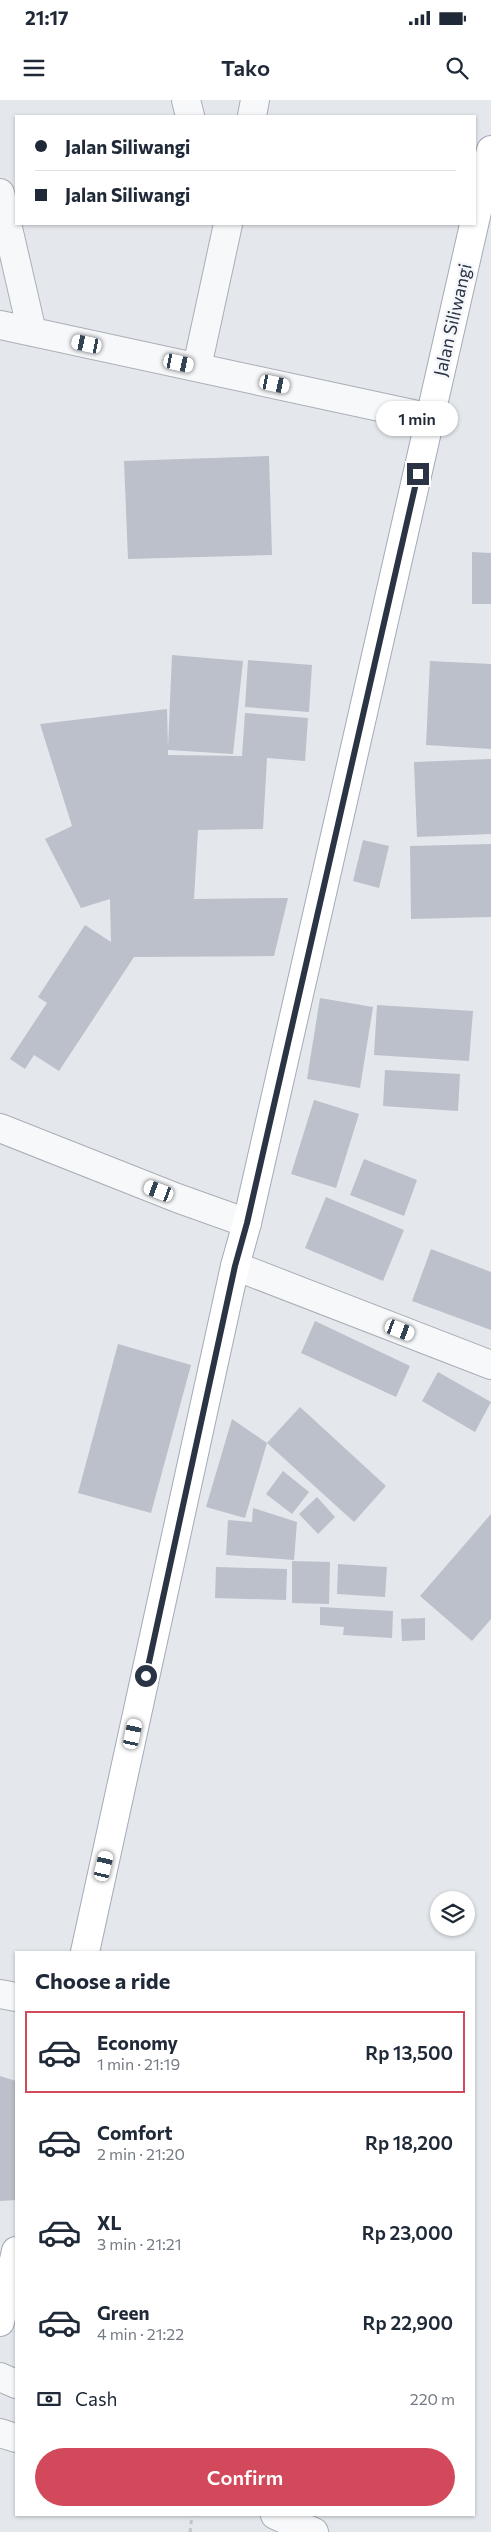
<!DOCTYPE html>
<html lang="en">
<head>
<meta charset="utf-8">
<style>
  :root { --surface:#fff; --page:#f2f2f3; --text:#1f2937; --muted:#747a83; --line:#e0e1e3; --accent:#d1495b }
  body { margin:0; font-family:Commissioner,sans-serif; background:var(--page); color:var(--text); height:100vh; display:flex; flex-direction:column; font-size:19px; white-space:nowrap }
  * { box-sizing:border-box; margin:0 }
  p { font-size:16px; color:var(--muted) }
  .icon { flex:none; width:28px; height:28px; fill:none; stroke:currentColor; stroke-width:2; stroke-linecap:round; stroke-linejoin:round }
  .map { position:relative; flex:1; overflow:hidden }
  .sheet { position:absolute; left:15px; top:1851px; width:460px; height:565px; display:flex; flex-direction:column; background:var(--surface); border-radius:0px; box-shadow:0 1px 4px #0004 }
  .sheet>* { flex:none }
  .hud { position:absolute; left:15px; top:15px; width:461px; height:110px; border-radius:0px; box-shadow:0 1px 4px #0004; display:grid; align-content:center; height:110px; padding:0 20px; background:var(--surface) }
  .buttons { position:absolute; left:430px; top:1791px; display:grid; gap:10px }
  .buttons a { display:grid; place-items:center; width:45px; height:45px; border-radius:50%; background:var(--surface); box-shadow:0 1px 4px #0004; font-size:25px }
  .end { position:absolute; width:22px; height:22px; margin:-11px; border:6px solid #2b3445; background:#fff; box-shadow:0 0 0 2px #fff }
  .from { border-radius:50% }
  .bubble { position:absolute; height:35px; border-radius:18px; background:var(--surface); box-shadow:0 1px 4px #0004; font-size:16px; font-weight:600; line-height:35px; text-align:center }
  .car { position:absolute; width:15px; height:30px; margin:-15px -8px; border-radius:6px; box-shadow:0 0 4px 1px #0007; background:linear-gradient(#fff 24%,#345 0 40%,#fff 0 76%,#345 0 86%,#fff 0) }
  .hud b { display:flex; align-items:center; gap:18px; height:48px; font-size:19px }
  .hud b+b { border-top:1px solid var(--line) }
  .hud i { width:12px; height:12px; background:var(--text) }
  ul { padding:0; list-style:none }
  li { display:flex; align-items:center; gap:15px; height:82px; margin:0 10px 8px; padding:0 10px; border:2px solid transparent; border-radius:0px }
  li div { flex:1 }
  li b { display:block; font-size:19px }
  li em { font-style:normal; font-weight:600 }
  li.current { border-color:var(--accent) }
  li>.icon { width:45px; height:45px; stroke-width:1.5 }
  h2 { padding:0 20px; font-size:22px; line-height:60px }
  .pay { display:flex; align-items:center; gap:12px; height:55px; padding:0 20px; font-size:19px }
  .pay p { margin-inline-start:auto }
  .cta { display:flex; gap:10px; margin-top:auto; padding:10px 20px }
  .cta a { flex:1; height:58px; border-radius:30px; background:var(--accent); color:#fff; font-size:20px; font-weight:600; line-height:58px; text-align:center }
  .status { display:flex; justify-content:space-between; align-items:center; height:35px; padding:0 25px; background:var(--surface); direction:ltr }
  .status svg { height:14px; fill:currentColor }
  header { display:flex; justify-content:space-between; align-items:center; height:65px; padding:0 20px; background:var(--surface); font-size:22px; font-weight:600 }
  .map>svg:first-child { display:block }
  .building { fill:#bbc0ca }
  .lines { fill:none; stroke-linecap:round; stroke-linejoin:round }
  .street-casing { stroke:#a9aeb7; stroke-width:30 }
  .primary-casing { stroke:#a3abb8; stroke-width:30 }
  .path { stroke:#c2c5cb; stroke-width:3; stroke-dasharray:4 4; stroke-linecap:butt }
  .street { stroke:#f7f8fa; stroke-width:28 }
  .primary { stroke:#fff; stroke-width:28 }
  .route { stroke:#2b3445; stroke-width:6 }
  .labels { text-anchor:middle; stroke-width:5; stroke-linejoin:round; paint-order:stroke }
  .street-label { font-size:18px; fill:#2b3445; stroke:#f4f6f9 }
</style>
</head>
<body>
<div class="status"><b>21:17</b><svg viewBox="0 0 49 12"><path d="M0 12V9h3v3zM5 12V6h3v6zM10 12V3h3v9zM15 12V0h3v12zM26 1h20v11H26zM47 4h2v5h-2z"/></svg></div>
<header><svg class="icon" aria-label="menu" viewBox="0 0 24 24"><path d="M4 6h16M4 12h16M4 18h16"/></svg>Tako<svg class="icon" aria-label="search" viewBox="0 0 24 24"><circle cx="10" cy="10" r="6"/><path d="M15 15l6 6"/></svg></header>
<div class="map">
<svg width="491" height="2432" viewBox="0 0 491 2432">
  <rect width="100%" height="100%" fill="#e4e7ec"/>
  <path class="building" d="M 269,356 L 272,455 L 128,459 L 124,361 Z
    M 472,452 L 491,453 L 491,504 L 472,504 Z
    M 172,555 L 243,561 L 233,654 L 168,650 L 168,655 L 242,656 L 245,613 L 308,618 L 305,661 L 267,658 L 263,729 L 198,730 L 194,799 L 288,798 L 274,856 L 134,857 L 59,971 L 34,955 L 25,969 L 10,959 L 47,903 L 38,897 L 85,825 L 111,842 L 110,799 L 81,808 L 45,739 L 72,726 L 40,624 L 167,609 L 168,647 Z
    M 248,560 L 312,565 L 309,612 L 245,607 Z
    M 430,561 L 491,564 L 491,649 L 426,645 Z
    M 491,659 L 491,734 L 417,737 L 414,662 Z
    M 363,740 L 389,746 L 379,788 L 353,781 Z
    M 491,744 L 491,817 L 411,819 L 410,746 Z
    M 320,898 L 373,907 L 360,988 L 307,979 Z
    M 377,905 L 473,911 L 469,961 L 374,955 Z
    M 385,970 L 460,974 L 458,1011 L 383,1006 Z
    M 314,1000 L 359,1014 L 336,1088 L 291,1074 Z
    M 364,1059 L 417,1080 L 404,1116 L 350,1095 Z
    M 326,1097 L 404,1130 L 383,1181 L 305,1148 Z
    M 431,1149 L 491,1172 L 491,1230 L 412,1201 Z
    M 315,1221 L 410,1266 L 396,1297 L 301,1253 Z
    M 118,1244 L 191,1265 L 151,1413 L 78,1393 Z
    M 438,1272 L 491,1302 L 475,1332 L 422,1301 Z
    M 300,1307 L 386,1386 L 354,1422 L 267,1343 Z
    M 232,1319 L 267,1343 L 245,1418 L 206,1407 Z
    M 283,1371 L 309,1392 L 292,1414 L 266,1394 Z
    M 317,1397 L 335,1417 L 318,1434 L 299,1414 Z
    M 253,1408 L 297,1422 L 294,1460 L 226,1455 L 228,1420 L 252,1422 Z
    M 491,1414 L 491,1519 L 472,1541 L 420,1496 Z
    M 292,1461 L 330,1462 L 329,1504 L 292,1503 Z
    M 338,1464 L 387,1467 L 385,1497 L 337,1494 Z
    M 216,1467 L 287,1469 L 286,1500 L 215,1498 Z
    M 320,1507 L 393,1511 L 392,1538 L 343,1535 L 344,1527 L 320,1525 Z
    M 425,1518 L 425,1540 L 402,1541 L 401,1519 Z
    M 0,1976 L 16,1981 L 16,2100 L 0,2101 Z"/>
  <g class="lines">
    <g class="street-casing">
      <path id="street" d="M 186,0 L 190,16
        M 252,16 L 255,0
        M 0,93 L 32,232
        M 0,225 L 431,318
        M 197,267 L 228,124
        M 0,1028 L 177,1098 L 247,1123
        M 235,1166 L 491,1265
        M 0,1894 L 16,1897
        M 0,2277 L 16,2284
        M 0,2333 L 16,2338
        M 275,2415 L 314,2432"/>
    </g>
    <g class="primary-casing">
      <path id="primary" d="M 85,1852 L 235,1166 L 247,1123 L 491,50
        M 0,2222 L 16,2151"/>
    </g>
    <path class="path" d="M 190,2432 L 192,2415"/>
    <use href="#street" class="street"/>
    <use href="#primary" class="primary"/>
  </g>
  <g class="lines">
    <path class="route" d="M 146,1576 L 235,1166 L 247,1123 L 418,374"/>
  </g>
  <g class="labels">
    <g class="street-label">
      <text transform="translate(453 220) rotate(-77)" y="6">Jalan Siliwangi</text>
    </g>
  </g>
</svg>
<div class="buttons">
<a><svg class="icon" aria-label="layers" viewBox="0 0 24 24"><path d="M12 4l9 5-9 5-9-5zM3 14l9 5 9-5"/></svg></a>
</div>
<i class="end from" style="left:146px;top:1576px"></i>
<i class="end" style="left:418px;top:374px"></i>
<div class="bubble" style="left:376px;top:301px;width:82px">1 min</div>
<i class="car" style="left:87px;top:244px;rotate:282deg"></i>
<i class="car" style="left:179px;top:263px;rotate:102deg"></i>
<i class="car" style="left:275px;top:284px;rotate:102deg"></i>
<i class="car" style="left:159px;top:1091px;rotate:291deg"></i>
<i class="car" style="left:400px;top:1230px;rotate:111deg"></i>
<i class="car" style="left:133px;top:1634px;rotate:12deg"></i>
<i class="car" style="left:104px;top:1766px;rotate:13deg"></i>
<div class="hud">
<b><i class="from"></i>Jalan Siliwangi</b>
<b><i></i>Jalan Siliwangi</b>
</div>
<section class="sheet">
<h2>Choose a ride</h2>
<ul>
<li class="current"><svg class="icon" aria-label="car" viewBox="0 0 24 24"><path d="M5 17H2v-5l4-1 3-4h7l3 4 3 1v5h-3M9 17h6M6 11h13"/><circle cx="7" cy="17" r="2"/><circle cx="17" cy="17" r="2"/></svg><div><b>Economy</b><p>1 min · 21:19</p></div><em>Rp 13,500</em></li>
<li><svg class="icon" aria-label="car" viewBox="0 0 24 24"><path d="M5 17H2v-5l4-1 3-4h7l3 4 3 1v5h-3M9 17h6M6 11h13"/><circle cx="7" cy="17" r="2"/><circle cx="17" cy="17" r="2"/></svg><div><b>Comfort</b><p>2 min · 21:20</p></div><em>Rp 18,200</em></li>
<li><svg class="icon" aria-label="car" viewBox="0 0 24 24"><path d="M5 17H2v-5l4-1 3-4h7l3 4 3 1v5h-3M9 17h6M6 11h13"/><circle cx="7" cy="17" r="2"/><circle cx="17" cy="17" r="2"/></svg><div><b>XL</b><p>3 min · 21:21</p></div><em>Rp 23,000</em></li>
<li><svg class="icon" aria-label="car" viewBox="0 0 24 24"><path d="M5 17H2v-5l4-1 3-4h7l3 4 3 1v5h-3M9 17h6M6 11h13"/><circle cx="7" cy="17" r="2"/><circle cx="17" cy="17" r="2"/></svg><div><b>Green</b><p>4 min · 21:22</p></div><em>Rp 22,900</em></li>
</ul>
<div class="pay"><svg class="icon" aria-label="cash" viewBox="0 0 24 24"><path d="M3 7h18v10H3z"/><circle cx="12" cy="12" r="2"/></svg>Cash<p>220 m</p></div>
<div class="cta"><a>Confirm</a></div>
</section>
</div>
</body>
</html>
